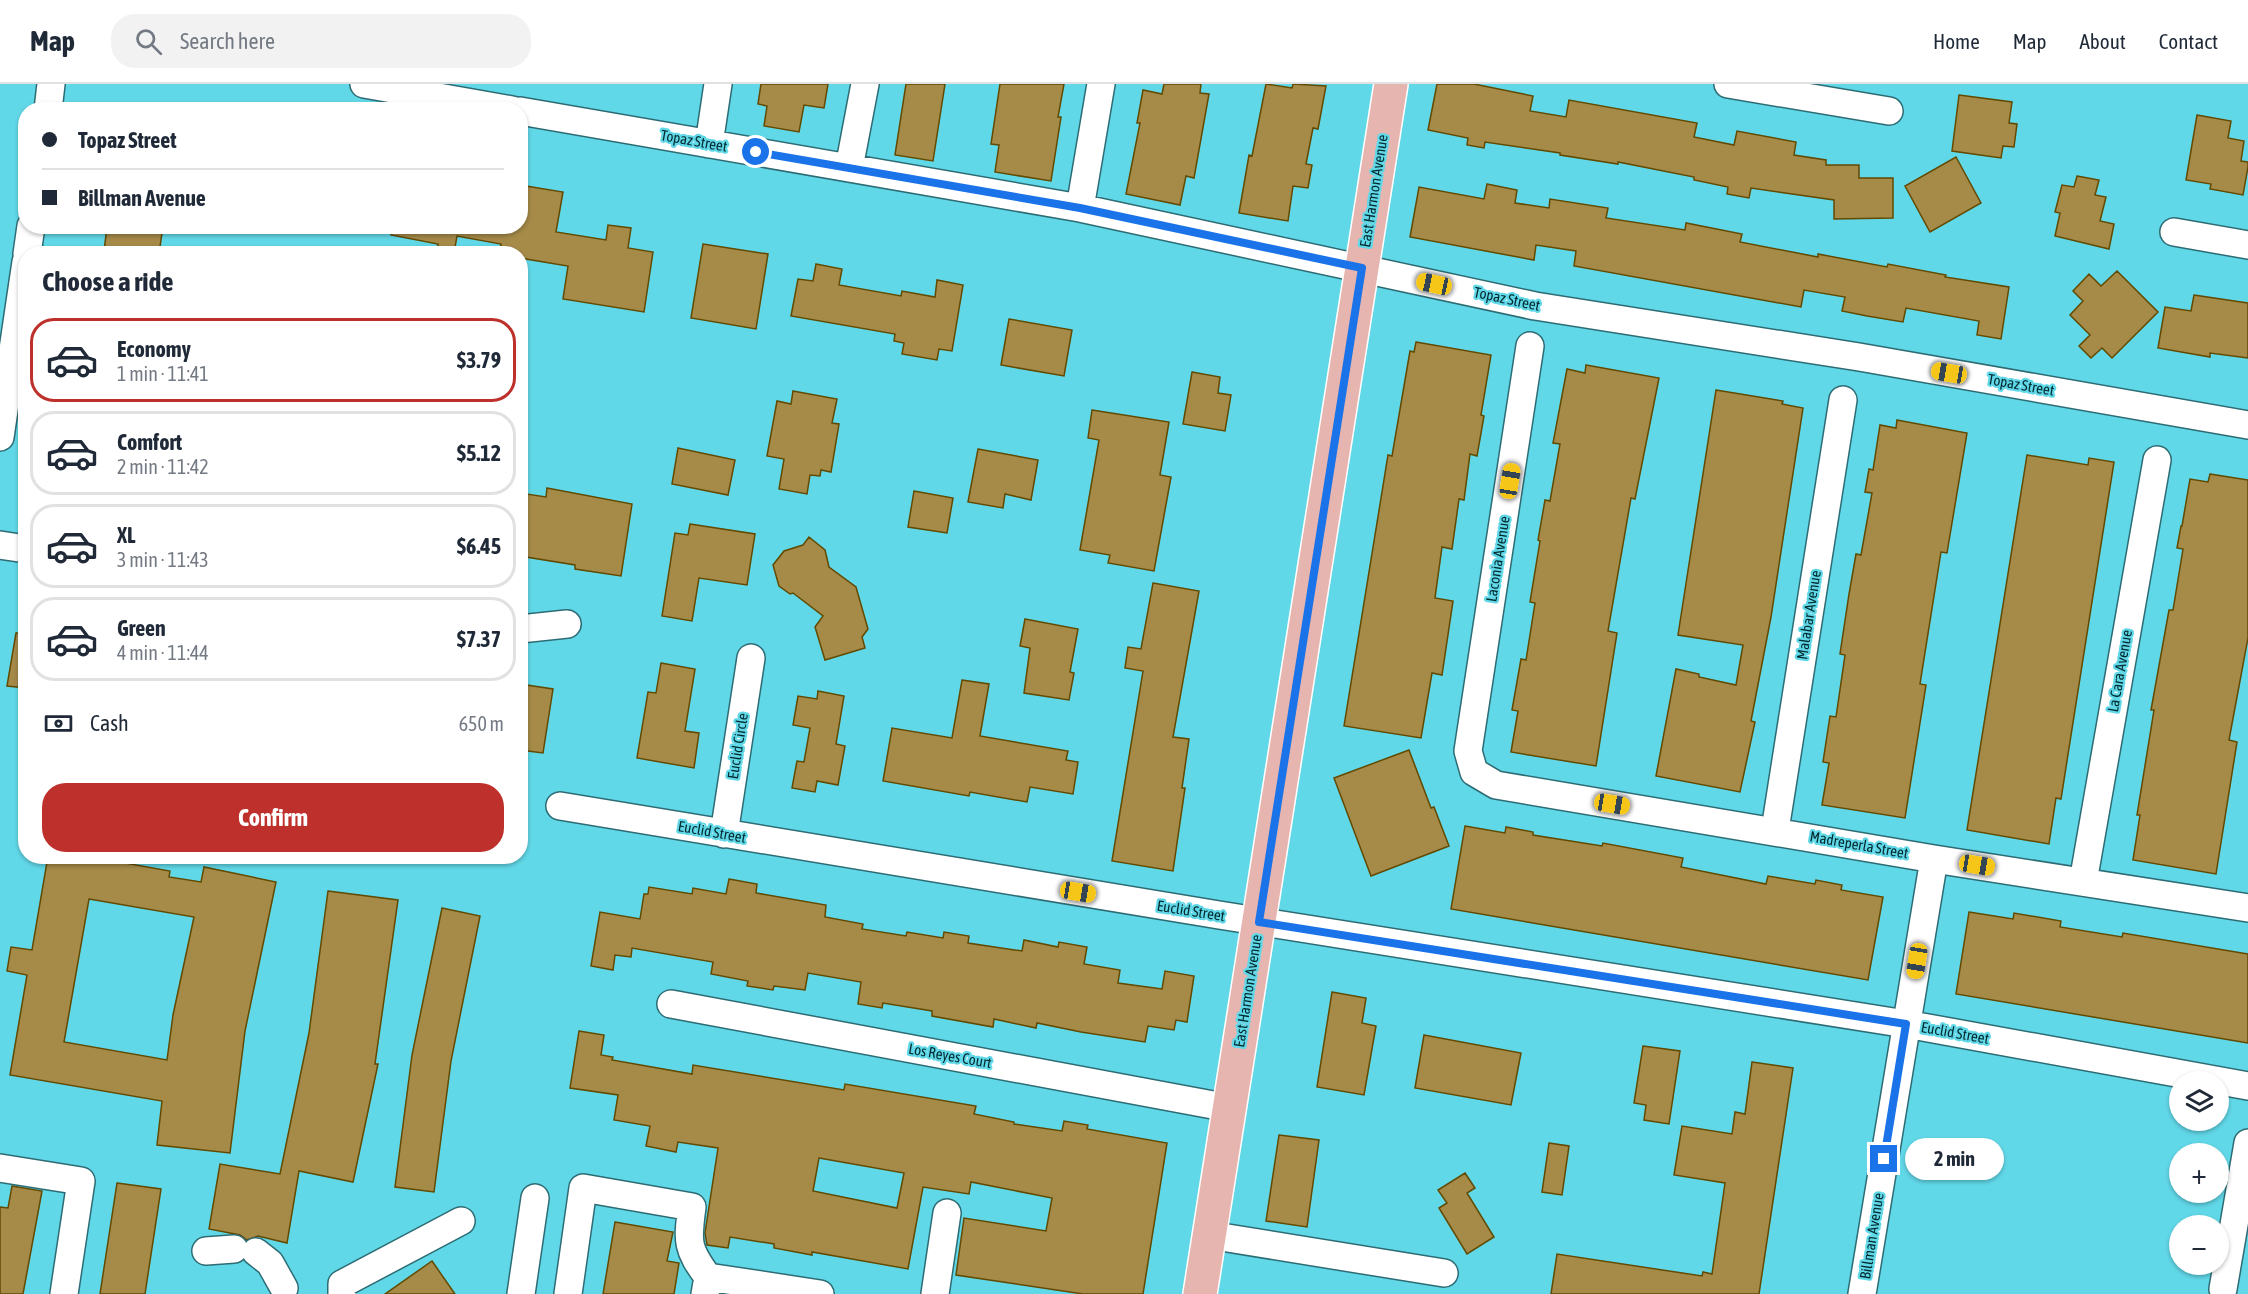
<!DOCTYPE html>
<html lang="en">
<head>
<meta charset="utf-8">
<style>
  :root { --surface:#fff; --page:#f2f2f3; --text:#1f2937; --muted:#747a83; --line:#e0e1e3; --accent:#be302b }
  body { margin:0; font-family:"Asap Condensed",sans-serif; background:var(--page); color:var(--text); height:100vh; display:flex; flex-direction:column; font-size:22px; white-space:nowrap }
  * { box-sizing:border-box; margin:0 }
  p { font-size:20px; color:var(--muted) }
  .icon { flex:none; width:33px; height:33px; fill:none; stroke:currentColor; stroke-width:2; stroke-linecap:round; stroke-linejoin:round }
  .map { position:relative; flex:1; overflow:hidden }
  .panel { position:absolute; left:18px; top:162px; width:510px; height:618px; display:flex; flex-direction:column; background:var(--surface); border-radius:24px; box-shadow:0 2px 4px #0004 }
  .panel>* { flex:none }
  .banner { position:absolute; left:18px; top:18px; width:510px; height:132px; border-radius:24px; box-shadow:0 2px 4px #0004; display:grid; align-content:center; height:132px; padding:0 24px; background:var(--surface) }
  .controls { position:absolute; left:2169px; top:987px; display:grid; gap:12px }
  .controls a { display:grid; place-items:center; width:60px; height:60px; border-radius:50%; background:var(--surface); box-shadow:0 2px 4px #0004; font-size:30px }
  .end { position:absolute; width:27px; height:27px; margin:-14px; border:8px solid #1a73e8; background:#fff; box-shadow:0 0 0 3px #fff }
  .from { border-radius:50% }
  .bubble { position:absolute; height:42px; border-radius:21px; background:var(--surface); box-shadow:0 2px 4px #0004; font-size:20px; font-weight:700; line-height:42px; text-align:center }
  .car { position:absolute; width:18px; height:36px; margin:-18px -9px; border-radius:8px; box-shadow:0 0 4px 2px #0007; background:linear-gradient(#f5c518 24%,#345 0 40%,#f5c518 0 76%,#345 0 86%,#f5c518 0) }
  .banner b { display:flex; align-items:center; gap:21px; height:57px; font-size:22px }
  .banner b+b { border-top:2px solid var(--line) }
  .banner i { width:15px; height:15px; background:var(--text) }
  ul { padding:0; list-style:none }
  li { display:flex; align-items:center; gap:18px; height:84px; margin:0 12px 9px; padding:0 12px; border:3px solid var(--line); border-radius:24px }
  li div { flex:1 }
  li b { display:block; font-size:22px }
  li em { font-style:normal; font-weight:700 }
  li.on { border-color:var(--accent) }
  li>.icon { width:54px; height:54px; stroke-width:1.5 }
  h2 { padding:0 24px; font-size:27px; line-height:72px }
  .pay { display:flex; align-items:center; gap:15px; height:66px; padding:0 24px; font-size:22px }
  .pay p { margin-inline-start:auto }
  .action { display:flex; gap:12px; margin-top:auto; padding:12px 24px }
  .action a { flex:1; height:69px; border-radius:24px; background:var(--accent); color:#fff; font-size:24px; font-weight:700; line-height:69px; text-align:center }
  header { display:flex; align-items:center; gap:36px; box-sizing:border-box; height:84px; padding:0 30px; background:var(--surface); border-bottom:2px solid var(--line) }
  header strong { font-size:28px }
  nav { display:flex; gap:33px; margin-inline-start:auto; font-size:21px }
  .search { width:420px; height:54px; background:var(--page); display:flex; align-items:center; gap:15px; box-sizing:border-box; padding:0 21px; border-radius:24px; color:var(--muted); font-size:22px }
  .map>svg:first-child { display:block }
  .building { fill:#a58a48; stroke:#624a00; stroke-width:1.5; fill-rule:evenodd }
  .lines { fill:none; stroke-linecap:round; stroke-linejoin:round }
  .minor-casing { stroke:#2d6c74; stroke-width:30 }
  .major-casing { stroke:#fff; stroke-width:36 }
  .minor { stroke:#fff; stroke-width:27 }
  .major { stroke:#e6b5af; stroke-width:33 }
  .route { stroke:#1a73e8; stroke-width:8 }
  .labels { text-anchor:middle; stroke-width:4.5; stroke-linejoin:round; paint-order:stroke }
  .street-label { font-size:15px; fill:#012a2f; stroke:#61d8e8 }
</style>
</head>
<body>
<header>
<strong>Map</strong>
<div class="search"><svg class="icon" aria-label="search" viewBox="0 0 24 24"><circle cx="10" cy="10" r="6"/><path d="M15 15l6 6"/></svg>Search here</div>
<nav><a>Home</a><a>Map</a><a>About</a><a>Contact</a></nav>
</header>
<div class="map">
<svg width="2248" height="1210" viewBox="0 0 2248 1210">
  <rect width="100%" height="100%" fill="#61d8e8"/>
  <path class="building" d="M 761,0 L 828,0 L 824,24 L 804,21 L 799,48 L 764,42 L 767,22 L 758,20 Z
    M 906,0 L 945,0 L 933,77 L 895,71 Z
    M 1000,0 L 1064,0 L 1058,33 L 1061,33 L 1051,97 L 995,88 L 999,61 L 991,60 Z
    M 1164,0 L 1201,0 L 1200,9 L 1209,10 L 1194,94 L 1186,92 L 1180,121 L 1126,110 L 1140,39 L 1137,39 L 1143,6 L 1162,10 Z
    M 1266,0 L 1292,4 L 1293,0 L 1326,2 L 1318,45 L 1313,44 L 1306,80 L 1312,81 L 1308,104 L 1293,102 L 1288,137 L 1239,129 L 1249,71 L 1252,72 Z
    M 1437,0 L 1474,0 L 1533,12 L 1530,27 L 1566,33 L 1569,16 L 1697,39 L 1694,53 L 1734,61 L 1737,47 L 1796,58 L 1794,71 L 1826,76 L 1826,81 L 1859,81 L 1859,94 L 1893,94 L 1893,134 L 1834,135 L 1834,116 L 1751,104 L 1749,114 L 1727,110 L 1728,103 L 1694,96 L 1694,93 L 1618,78 L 1618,80 L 1560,71 L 1560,69 L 1485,58 L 1484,64 L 1467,61 L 1468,54 L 1428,46 Z
    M 1959,11 L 2012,18 L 2009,39 L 2017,40 L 2014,63 L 2003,62 L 2001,74 L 1952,67 Z
    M 2197,31 L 2231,37 L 2228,54 L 2244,57 L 2241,77 L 2248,78 L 2248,83 L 2243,111 L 2210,105 L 2211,100 L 2186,96 Z
    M 1956,73 L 1981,119 L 1930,148 L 1905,102 Z
    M 2077,92 L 2099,96 L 2095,111 L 2106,113 L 2100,137 L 2114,140 L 2109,165 L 2055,152 L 2060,129 L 2055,128 L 2062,101 L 2074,103 Z
    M 1487,100 L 1517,106 L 1515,119 L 1549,124 L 1550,115 L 1608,124 L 1606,134 L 1685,146 L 1686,139 L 1742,150 L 1740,158 L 1818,173 L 1818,170 L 1887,183 L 1888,180 L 1946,191 L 1945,193 L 2009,203 L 2001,255 L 1977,251 L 1979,237 L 1906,224 L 1903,238 L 1867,232 L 1842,227 L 1845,213 L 1804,206 L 1801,223 L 1574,182 L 1576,167 L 1536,161 L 1534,176 L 1410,153 L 1419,103 L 1484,115 Z
    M 520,101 L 563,108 L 556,148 L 606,156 L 608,141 L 631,144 L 628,164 L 653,168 L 644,228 L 563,215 L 568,182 L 520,174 L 520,170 L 499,170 L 501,160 L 457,152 L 454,169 L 437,166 L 438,160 L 391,151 L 392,142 L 520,142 Z
    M 128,142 L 163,142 L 159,170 L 121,170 L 104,167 L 107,143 L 127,146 Z
    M 703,160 L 768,170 L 756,245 L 691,234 Z
    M 816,180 L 842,185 L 839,201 L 901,212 L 902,207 L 935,213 L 937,196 L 963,201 L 952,267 L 939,265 L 937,276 L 902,270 L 904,259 L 894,257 L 895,250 L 791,232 L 798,195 L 813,197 Z
    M 2117,187 L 2158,228 L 2112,274 L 2102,264 L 2091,274 L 2079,262 L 2090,251 L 2070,231 L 2083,217 L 2073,207 L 2089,190 L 2101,202 Z
    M 2194,211 L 2248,219 L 2248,274 L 2210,269 L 2210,273 L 2158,264 L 2165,223 L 2191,227 Z
    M 1009,235 L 1072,246 L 1064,292 L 1001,281 Z
    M 1416,258 L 1491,271 L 1481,331 L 1484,332 L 1477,372 L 1470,370 L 1464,416 L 1459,415 L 1452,465 L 1442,463 L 1435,514 L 1453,517 L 1442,591 L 1432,589 L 1421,654 L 1344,642 L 1388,371 L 1392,372 L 1410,267 L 1414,268 Z
    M 1586,281 L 1659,294 L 1635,415 L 1631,414 L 1608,547 L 1617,549 L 1596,682 L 1511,668 L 1518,627 L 1512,626 L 1521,575 L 1526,576 L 1535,519 L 1530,518 L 1540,457 L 1538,456 L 1545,416 L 1550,417 L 1560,360 L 1553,359 L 1567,285 L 1585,289 Z
    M 1192,288 L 1220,293 L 1218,309 L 1231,311 L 1225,347 L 1183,340 Z
    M 1716,306 L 1783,317 L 1782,320 L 1803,324 L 1771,533 L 1751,637 L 1755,638 L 1740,708 L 1656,692 L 1676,585 L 1699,590 L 1699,593 L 1736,601 L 1743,561 L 1678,551 Z
    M 793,307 L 837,315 L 832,339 L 839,340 L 831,388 L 821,386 L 820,392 L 810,391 L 807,410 L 779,405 L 784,375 L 767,372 L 777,317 L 791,320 Z
    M 1092,326 L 1169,338 L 1160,391 L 1171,393 L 1154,487 L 1108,479 L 1110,471 L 1080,466 L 1099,356 L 1088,354 Z
    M 1897,336 L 1967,349 L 1947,469 L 1941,468 L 1920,600 L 1926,601 L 1905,734 L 1822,721 L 1829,679 L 1823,678 L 1830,632 L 1836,633 L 1845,571 L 1840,570 L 1849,510 L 1856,470 L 1861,471 L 1872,409 L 1865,408 L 1869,385 L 1873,386 L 1880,341 L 1896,344 Z
    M 678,364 L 735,376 L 728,411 L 672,400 Z
    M 978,365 L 1038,376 L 1031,416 L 1005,410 L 1003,424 L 968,418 Z
    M 2027,371 L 2088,381 L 2089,374 L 2114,378 L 2061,715 L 2056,714 L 2049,760 L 1967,746 Z
    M 2210,390 L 2248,396 L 2248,554 L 2229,656 L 2237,658 L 2216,790 L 2133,776 L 2140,731 L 2137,731 L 2154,626 L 2151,626 L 2169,526 L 2173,526 L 2183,465 L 2177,464 L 2181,442 L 2182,442 L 2190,395 L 2208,398 Z
    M 547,404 L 632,420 L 621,492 L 575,485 L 575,481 L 520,472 L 520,409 L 546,413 Z
    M 914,407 L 953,414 L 947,449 L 908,443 Z
    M 690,440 L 755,450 L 747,501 L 699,494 L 692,537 L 662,532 L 675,449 L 688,451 Z
    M 809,453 L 825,466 L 829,483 L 856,503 L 868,545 L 862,553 L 865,564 L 825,576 L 815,543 L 823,532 L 793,509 L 790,510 L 779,502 L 773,481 L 784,467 L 803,461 Z
    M 1153,499 L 1199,507 L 1173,653 L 1189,655 L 1182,704 L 1185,704 L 1173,787 L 1112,777 L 1143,587 L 1125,584 L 1128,563 L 1141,565 Z
    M 1025,535 L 1078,545 L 1070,588 L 1074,589 L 1069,616 L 1024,609 L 1030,564 L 1020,562 Z
    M 16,549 L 26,549 L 26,604 L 7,602 Z
    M 661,579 L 695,585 L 685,647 L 699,649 L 694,684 L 637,674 L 648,608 L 656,609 Z
    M 962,596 L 989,600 L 980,652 L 1068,667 L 1066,676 L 1078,678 L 1073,710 L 1030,703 L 1027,718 L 970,708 L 969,712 L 883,697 L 892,644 L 952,654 Z
    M 520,600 L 553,605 L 543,669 L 520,666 Z
    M 818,607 L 844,612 L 836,660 L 845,662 L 838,701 L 817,697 L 815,708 L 792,704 L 797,677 L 804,678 L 810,644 L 793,641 L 798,612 L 817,615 Z
    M 1409,666 L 1431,724 L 1434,723 L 1449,762 L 1371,792 L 1334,694 Z
    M 1465,742 L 1505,749 L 1506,743 L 1533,748 L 1533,751 L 1602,762 L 1603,759 L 1683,774 L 1681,783 L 1766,800 L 1768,792 L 1815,800 L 1816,796 L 1842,801 L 1841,806 L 1883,813 L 1868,896 L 1451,825 Z
    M 48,772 L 86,772 L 170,787 L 169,793 L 201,798 L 204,783 L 276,798 L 245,947 L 230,1069 L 157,1061 L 162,1017 L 10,991 L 27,891 L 7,887 L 11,863 L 32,866 ZM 89,815 L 194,833 L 173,931 L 167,976 L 64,958 Z
    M 729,795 L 757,800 L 756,809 L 826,821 L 825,833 L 863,840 L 862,845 L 906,852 L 907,848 L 943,854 L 944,848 L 969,852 L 968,859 L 1022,867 L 1024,856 L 1058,863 L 1059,858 L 1087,863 L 1084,880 L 1120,886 L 1118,899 L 1162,905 L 1165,887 L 1194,892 L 1187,938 L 1176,936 L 1174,946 L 1148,942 L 1145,958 L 1081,948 L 1037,939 L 1036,944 L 994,935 L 993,943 L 932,932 L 932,927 L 883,919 L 882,924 L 858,920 L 861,898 L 808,889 L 805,906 L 774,902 L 773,906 L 747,902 L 748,897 L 711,890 L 713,878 L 632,864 L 631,873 L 615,871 L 613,886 L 591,882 L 600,828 L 640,835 L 644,810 L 648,810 L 649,803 L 692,810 L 693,804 L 726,810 Z
    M 328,807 L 398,816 L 375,980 L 378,980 L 353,1098 L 299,1087 L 287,1159 L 258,1152 L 247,1156 L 240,1151 L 209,1145 L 220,1080 L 280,1090 L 309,949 Z
    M 442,824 L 480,832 L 451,977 L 434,1108 L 395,1103 L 412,971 Z
    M 1969,828 L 2013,835 L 2014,829 L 2061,837 L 2060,843 L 2122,853 L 2123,849 L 2248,870 L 2248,959 L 1956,910 Z
    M 1332,908 L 1366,914 L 1362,939 L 1376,942 L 1364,1011 L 1317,1003 Z
    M 579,947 L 604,951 L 601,971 L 613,973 L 612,976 L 692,990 L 693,981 L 844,1006 L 845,1000 L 976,1022 L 974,1030 L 1014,1038 L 1014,1040 L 1062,1047 L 1064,1037 L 1088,1041 L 1087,1045 L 1167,1059 L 1143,1210 L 1083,1210 L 956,1191 L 964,1134 L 1046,1147 L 1052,1114 L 971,1098 L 969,1110 L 923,1103 L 908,1185 L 812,1168 L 812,1171 L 774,1164 L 774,1160 L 730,1153 L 728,1164 L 707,1161 L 705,1149 L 718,1064 L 678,1058 L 676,1068 L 646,1062 L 650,1042 L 614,1036 L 618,1011 L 570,1004 ZM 819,1074 L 904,1089 L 897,1124 L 813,1107 Z
    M 1424,951 L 1521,969 L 1511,1021 L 1415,1004 Z
    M 1643,962 L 1680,967 L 1669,1040 L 1644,1036 L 1646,1021 L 1634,1019 Z
    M 1752,978 L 1793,984 L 1759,1210 L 1551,1210 L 1557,1170 L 1702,1192 L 1703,1188 L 1712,1190 L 1725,1099 L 1674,1091 L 1682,1042 L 1732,1050 L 1735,1028 L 1745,1030 Z
    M 1279,1051 L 1319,1056 L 1307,1143 L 1266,1137 Z
    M 1549,1059 L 1569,1062 L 1562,1111 L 1542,1108 Z
    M 1465,1089 L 1475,1104 L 1467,1109 L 1494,1153 L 1467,1170 L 1439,1124 L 1447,1119 L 1438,1106 Z
    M 117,1099 L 161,1105 L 145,1210 L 100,1210 Z
    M 12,1102 L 42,1107 L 23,1210 L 0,1210 L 0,1123 L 8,1124 Z
    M 615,1138 L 673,1148 L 667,1177 L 679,1179 L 674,1210 L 603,1210 Z
    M 432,1177 L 455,1210 L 385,1210 Z"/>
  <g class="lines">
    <g class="minor-casing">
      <path id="minor" d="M 364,0 L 512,26
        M 1728,0 L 1889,27
        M 48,26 L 51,0
        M 520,27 L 1080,124 L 1535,222 L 1859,273 L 2248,341
        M 709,60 L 718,0
        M 849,84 L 865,0
        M 1080,124 L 1101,0
        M 2174,148 L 2248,161
        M 27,170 L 31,142
        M 1530,262 L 1468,667 L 1474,688 L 1496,701 L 1934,775 L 2248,824
        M 0,353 L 26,178
        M 0,461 L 26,465
        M 520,545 L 567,540
        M 560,722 L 1219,831 L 1906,940 L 2248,1002
        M 1775,746 L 1843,316
        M 724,750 L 751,574
        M 2083,798 L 2157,376
        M 671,920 L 1229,1024
        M 0,1084 L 81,1097 L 64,1210
        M 1209,1151 L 1444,1189
        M 206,1167 L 234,1165
        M 256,1168 L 270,1179 L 284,1204
        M 2223,1205 L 2248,1059
        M 342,1210 L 342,1200 L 461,1137
        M 521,1210 L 535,1114
        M 568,1210 L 583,1104 L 692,1123 C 687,1158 687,1165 708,1193
        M 705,1210 L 708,1193 L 820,1210
        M 935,1210 L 947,1129
        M 1862,1210 L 1934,775"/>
    </g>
    <g class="major-casing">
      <path id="major" d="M 1200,1210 L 1391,0"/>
    </g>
    <use href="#minor" class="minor"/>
    <use href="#major" class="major"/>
  </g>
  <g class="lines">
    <path class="route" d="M 756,68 L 1080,124 L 1362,184 L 1259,838 L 1906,940 L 1884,1075"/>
  </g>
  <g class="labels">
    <g class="street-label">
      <text transform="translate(694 57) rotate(10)" y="5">Topaz Street</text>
      <text transform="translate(1374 107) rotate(-81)" y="5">East Harmon Avenue</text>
      <text transform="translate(1507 215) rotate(12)" y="5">Topaz Street</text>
      <text transform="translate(2021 301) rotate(10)" y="5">Topaz Street</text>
      <text transform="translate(1498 475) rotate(-81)" y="5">Laconia Avenue</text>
      <text transform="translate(1809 531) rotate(-81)" y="5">Malabar Avenue</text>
      <text transform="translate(2120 587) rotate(-80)" y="5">La Cara Avenue</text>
      <text transform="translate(738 662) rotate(-81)" y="5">Euclid Circle</text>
      <text transform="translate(712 748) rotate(10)" y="5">Euclid Street</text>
      <text transform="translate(1859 761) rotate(10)" y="5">Madreperla Street</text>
      <text transform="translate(1191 827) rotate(9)" y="5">Euclid Street</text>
      <text transform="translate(1248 907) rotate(-81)" y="5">East Harmon Avenue</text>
      <text transform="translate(1955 949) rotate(10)" y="5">Euclid Street</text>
      <text transform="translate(950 972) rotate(10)" y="5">Los Reyes Court</text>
      <text transform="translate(1872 1152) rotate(-81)" y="5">Billman Avenue</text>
    </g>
  </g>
</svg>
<div class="controls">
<a><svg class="icon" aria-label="layers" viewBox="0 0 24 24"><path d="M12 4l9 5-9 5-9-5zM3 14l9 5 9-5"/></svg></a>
<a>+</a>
<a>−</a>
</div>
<i class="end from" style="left:756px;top:68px"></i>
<i class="end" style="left:1884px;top:1075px"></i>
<div class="bubble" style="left:1905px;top:1054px;width:99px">2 min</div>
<i class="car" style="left:1434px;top:200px;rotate:282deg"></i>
<i class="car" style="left:1949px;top:289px;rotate:280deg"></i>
<i class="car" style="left:1510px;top:397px;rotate:9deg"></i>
<i class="car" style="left:1612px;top:720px;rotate:99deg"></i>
<i class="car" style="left:1977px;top:781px;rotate:99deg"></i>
<i class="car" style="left:1078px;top:808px;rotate:99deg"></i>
<i class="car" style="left:1917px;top:877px;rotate:189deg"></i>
<div class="banner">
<b><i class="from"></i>Topaz Street</b>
<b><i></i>Billman Avenue</b>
</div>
<section class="panel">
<h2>Choose a ride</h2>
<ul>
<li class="on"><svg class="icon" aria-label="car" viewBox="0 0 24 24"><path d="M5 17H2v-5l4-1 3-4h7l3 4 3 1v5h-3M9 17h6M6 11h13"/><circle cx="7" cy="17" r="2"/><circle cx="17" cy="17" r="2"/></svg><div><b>Economy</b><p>1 min · 11:41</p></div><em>$3.79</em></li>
<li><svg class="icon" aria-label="car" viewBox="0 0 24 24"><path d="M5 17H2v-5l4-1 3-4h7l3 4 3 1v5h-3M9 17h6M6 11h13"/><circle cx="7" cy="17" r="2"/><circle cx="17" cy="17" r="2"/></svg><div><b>Comfort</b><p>2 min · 11:42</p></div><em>$5.12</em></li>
<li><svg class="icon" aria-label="car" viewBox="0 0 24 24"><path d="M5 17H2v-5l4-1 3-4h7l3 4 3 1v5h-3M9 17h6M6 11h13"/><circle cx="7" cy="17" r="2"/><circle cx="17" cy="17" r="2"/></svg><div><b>XL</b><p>3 min · 11:43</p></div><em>$6.45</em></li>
<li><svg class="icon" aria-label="car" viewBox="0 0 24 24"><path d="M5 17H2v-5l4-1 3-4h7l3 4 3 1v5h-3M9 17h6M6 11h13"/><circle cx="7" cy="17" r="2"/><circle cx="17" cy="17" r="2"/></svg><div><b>Green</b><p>4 min · 11:44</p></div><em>$7.37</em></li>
</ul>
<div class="pay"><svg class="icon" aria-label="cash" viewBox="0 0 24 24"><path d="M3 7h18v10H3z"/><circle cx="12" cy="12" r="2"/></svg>Cash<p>650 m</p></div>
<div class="action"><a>Confirm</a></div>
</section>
</div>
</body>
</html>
